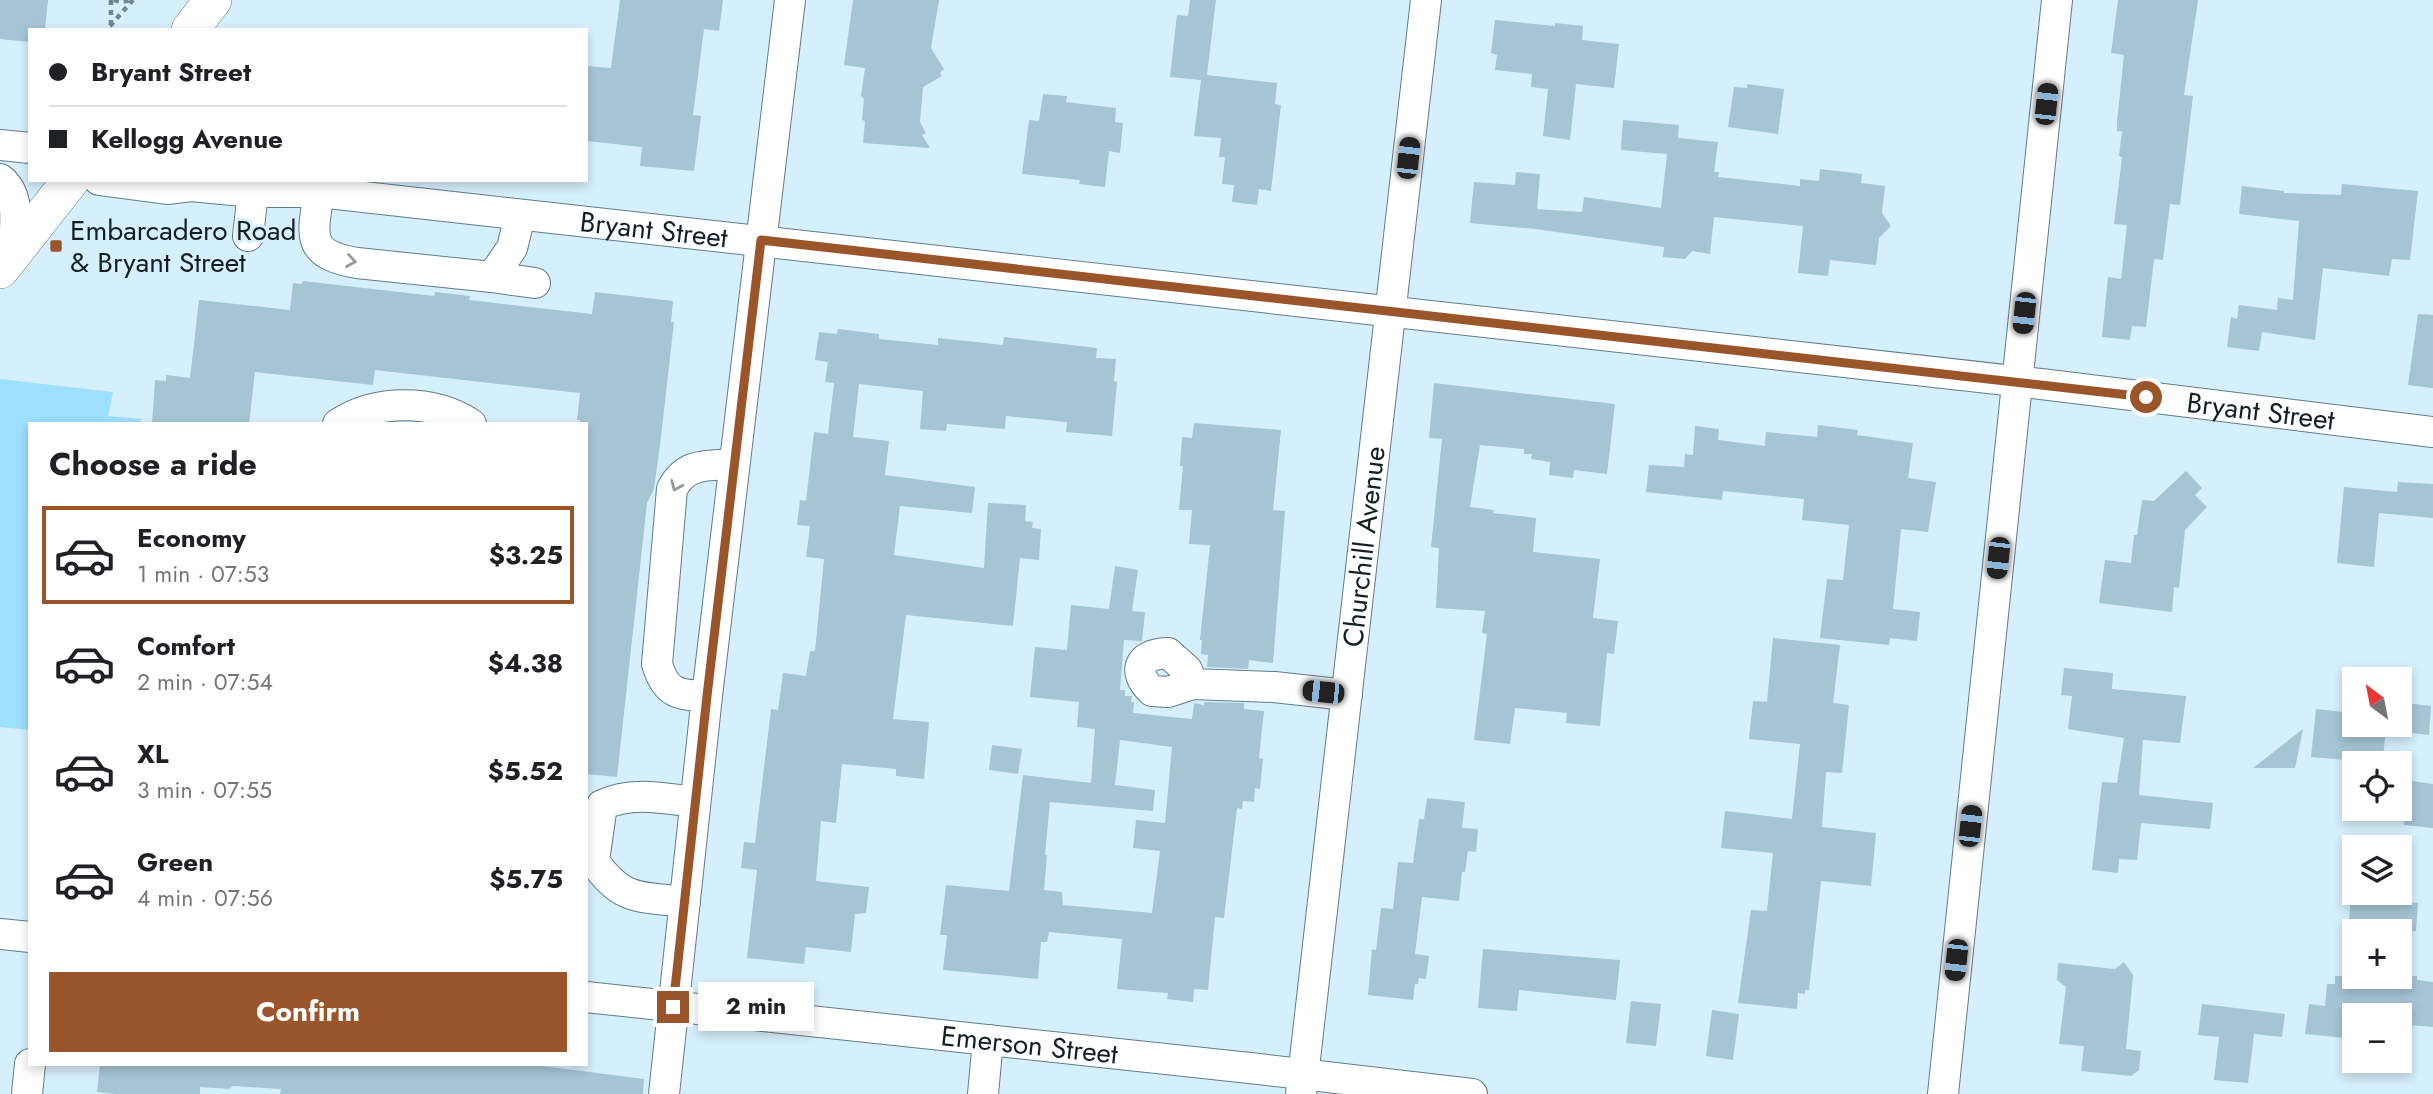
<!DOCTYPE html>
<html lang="en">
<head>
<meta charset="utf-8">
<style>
  :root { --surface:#fff; --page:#f6f6f6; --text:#202124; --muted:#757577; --line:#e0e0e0; --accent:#9a552b }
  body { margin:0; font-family:Jost,sans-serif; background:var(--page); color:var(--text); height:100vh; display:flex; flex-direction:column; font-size:26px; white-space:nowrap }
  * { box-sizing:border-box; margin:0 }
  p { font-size:23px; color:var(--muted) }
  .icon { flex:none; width:38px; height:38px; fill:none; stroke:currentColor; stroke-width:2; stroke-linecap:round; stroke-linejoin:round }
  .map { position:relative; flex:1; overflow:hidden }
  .side { position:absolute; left:28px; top:422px; width:560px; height:644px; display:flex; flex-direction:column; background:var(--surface); border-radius:0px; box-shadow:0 4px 10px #0003 }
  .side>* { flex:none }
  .top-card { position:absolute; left:28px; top:28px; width:560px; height:154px; border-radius:0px; box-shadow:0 4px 10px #0003; display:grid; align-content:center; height:154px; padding:0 21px; background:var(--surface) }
  .needle { width:46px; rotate:328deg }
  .fabs { position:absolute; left:2342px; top:667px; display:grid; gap:14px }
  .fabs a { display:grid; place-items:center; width:70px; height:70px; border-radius:0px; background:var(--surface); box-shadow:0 4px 10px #0003; font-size:35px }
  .end { position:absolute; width:32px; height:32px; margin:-16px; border:9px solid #9a552b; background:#fff; box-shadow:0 0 0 4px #fff }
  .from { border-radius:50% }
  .bubble { position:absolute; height:49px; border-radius:0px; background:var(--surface); box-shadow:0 4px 10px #0003; font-size:23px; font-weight:700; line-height:49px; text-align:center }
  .car { position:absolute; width:21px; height:42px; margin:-21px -10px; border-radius:9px; box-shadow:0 0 5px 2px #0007; background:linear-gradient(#222 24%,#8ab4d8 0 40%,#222 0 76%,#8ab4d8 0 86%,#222 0) }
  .top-card b { display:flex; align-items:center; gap:24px; height:66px; font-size:26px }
  .top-card b+b { border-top:2px solid var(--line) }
  .top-card i { width:18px; height:18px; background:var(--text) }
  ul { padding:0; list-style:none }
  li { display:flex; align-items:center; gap:21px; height:98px; margin:0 14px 10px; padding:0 7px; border:4px solid transparent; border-radius:0px }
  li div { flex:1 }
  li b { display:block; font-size:26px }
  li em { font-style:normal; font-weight:700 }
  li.active { border-color:var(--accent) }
  li>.icon { width:63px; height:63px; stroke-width:1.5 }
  h2 { padding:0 21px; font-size:32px; line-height:84px }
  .button { display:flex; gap:14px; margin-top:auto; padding:14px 21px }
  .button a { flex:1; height:80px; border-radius:0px; background:var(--accent); color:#fff; font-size:28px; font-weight:700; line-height:80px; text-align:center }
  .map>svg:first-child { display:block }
  .green { fill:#9ddffe }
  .building { fill:#a5c4d4; fill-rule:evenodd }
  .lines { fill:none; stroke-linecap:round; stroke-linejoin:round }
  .minor-casing { stroke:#5f7c8b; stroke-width:32 }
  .major-casing { stroke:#5f7c8b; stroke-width:38 }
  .path { stroke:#73858e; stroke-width:4.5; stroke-dasharray:5 5; stroke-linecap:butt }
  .minor { stroke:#fff; stroke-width:30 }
  .major { stroke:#fff; stroke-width:37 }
  .oneway { stroke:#959a9d }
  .route { stroke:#9a552b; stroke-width:9 }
  .poi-dot { fill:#9a552b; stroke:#d6effc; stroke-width:2.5 }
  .labels { text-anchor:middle; stroke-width:6; stroke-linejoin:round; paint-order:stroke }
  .poi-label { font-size:28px; fill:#131f25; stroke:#d6effc; text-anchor:start }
  .street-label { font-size:28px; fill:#131f25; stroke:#d6effc }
</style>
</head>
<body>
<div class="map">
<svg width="2433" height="1094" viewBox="0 0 2433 1094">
  <rect width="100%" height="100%" fill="#d6effc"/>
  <path class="green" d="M 0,379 L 113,392 L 108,416 L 141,419 L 139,424 L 30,424 L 30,730 L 0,727 Z"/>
  <path class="building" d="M 0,0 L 48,0 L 45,30 L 30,30 L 30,42 L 0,39 Z
    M 620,0 L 723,0 L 719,31 L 704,29 L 693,115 L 701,116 L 694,171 L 640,166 L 642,147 L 586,141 L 586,66 L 611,68 Z
    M 853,0 L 939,0 L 931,48 L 944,69 L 940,73 L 942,76 L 923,87 L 920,122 L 926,133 L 922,135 L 930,148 L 863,143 L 865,121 L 862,120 L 864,99 L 861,96 L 865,68 L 844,65 Z
    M 1190,0 L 1216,0 L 1207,75 L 1277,83 L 1275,104 L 1281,105 L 1271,191 L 1259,189 L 1257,205 L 1232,202 L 1234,185 L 1222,184 L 1225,157 L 1219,157 L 1221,138 L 1194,136 L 1201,80 L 1170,77 L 1177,15 L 1188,16 Z
    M 2118,0 L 2198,0 L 2184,95 L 2193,96 L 2180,205 L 2170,204 L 2163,260 L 2154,259 L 2146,327 L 2132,326 L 2130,340 L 2102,337 L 2108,277 L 2121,279 L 2127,225 L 2114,224 L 2122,157 L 2119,156 L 2122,131 L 2117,131 L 2117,122 L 2124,55 L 2111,53 Z
    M 1495,20 L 1555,26 L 1555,23 L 1583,26 L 1582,40 L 1619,44 L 1614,88 L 1576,84 L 1570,140 L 1543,136 L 1548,89 L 1531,87 L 1532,74 L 1495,70 L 1497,55 L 1491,53 Z
    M 1747,84 L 1784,89 L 1778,134 L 1728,127 L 1734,87 L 1747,88 Z
    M 1043,94 L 1067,96 L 1066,102 L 1116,108 L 1115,122 L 1123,123 L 1120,153 L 1109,151 L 1105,187 L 1079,184 L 1080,180 L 1022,174 L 1029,120 L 1039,121 Z
    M 1623,120 L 1679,125 L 1678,138 L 1718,142 L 1714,172 L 1719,172 L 1718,177 L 1800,186 L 1800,179 L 1819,181 L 1820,169 L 1862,174 L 1861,183 L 1885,186 L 1882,213 L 1891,226 L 1879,238 L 1876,265 L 1830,260 L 1828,276 L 1798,273 L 1803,226 L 1714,217 L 1710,254 L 1692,251 L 1685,259 L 1663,257 L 1664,247 L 1535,229 L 1470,223 L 1474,182 L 1515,185 L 1516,172 L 1540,174 L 1537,209 L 1582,212 L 1584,197 L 1661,208 L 1667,154 L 1621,150 Z
    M 2342,184 L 2418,191 L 2410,260 L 2392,259 L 2389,276 L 2323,268 L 2315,340 L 2262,332 L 2259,351 L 2227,347 L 2231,317 L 2237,319 L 2239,305 L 2277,310 L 2278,298 L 2293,300 L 2299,221 L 2239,214 L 2242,186 L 2284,191 L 2284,193 L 2341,195 Z
    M 303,281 L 434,296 L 435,292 L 470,296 L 469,300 L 592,314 L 595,292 L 673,301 L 671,322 L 674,322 L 661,437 L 654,489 L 647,503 L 617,777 L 586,774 L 586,424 L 580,424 L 580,420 L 577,420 L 580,393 L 375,370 L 373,385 L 255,372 L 249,424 L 152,424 L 155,380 L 166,381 L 166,375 L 190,378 L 199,300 L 290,310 L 293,283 L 302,284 Z
    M 2418,314 L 2433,315 L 2433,388 L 2408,385 Z
    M 838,329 L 879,334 L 879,339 L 938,345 L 938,338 L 1003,345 L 1004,337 L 1097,348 L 1096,358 L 1116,359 L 1114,381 L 1117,382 L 1112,436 L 1066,432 L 1067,422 L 1006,416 L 1005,429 L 947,424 L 946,431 L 920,429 L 923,391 L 859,384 L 853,437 L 889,441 L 885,475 L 975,487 L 972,513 L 900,506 L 894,555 L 984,568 L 988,503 L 1026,505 L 1025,521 L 1033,522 L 1032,528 L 1041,529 L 1039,560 L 1020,558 L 1013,626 L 906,615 L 893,719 L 929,722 L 924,779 L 896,776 L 896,769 L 842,764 L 836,823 L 821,821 L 816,881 L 869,887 L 866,913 L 855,914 L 851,952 L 806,947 L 804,964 L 747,958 L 757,870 L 741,868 L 744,842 L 755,843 L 771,709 L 778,710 L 783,673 L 806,676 L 810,651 L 815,651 L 824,559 L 806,557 L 810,526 L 797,525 L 800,500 L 806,501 L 814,432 L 828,434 L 834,383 L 825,382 L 828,362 L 815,360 L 819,332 L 837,334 Z
    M 1434,383 L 1615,404 L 1607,474 L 1574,470 L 1573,478 L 1549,475 L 1550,462 L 1531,459 L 1532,454 L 1524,454 L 1524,449 L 1480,445 L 1470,507 L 1494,510 L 1493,513 L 1536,518 L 1533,552 L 1600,559 L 1593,618 L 1618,621 L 1614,654 L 1607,653 L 1600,726 L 1566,723 L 1567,713 L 1515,708 L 1510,744 L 1474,740 L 1487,634 L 1482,633 L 1485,611 L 1436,608 L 1439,548 L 1431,547 L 1442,439 L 1429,438 Z
    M 1194,423 L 1281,430 L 1273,510 L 1285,511 L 1273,663 L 1249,660 L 1248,669 L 1207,667 L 1208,655 L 1201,654 L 1202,640 L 1200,640 L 1210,545 L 1189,544 L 1192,510 L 1179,510 L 1183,466 L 1180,466 L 1182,437 L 1192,438 Z
    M 1818,425 L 1858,430 L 1857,435 L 1913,443 L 1908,478 L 1936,482 L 1928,532 L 1901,529 L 1893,609 L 1920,612 L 1917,641 L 1890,638 L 1889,645 L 1820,638 L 1827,579 L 1843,580 L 1849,525 L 1802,520 L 1804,499 L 1723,491 L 1722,500 L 1646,492 L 1649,465 L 1684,467 L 1685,454 L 1693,455 L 1695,426 L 1719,429 L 1718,440 L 1765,446 L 1766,432 L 1817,437 Z
    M 2186,471 L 2202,488 L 2195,495 L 2207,507 L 2185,530 L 2179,588 L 2174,587 L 2172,612 L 2099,603 L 2105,560 L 2131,563 L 2134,535 L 2137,535 L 2142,500 L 2154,501 Z
    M 2398,482 L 2433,484 L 2433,518 L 2379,513 L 2374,567 L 2337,563 L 2344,487 L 2397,492 Z
    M 1115,566 L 1138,570 L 1132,611 L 1145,612 L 1142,641 L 1124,640 L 1120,690 L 1125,690 L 1125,696 L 1132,696 L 1131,702 L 1134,702 L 1133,713 L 1192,719 L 1194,703 L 1204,705 L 1204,702 L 1244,703 L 1244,709 L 1264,711 L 1259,758 L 1263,759 L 1260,789 L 1255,788 L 1254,802 L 1243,801 L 1242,809 L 1237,808 L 1224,918 L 1215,917 L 1208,990 L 1194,989 L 1193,1002 L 1167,999 L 1168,993 L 1117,989 L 1122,939 L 1049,932 L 1047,942 L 1041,942 L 1038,979 L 943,970 L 947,935 L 940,935 L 946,885 L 1009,891 L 1023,775 L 1091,783 L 1095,729 L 1077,727 L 1079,702 L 1030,697 L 1035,647 L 1067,650 L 1071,605 L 1109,609 ZM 1120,740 L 1172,747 L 1165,823 L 1136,820 L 1133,848 L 1160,851 L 1152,913 L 1063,905 L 1062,892 L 1044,890 L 1047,855 L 1045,855 L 1050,802 L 1153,811 L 1155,790 L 1115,785 Z
    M 1773,638 L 1840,645 L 1833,703 L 1849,705 L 1842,773 L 1826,772 L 1822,827 L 1876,833 L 1871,886 L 1821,881 L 1809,990 L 1805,990 L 1805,994 L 1798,993 L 1797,1009 L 1738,1003 L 1751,910 L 1767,911 L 1773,853 L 1721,848 L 1725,811 L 1792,819 L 1800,744 L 1749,739 L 1753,701 L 1767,702 Z
    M 2064,668 L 2113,673 L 2112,689 L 2186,696 L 2180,743 L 2143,740 L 2139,795 L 2213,803 L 2210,829 L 2141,823 L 2137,860 L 2119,859 L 2118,873 L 2092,870 L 2102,782 L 2117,783 L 2124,738 L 2068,729 L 2072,696 L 2061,695 Z
    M 2405,703 L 2431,706 L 2429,735 L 2402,732 Z
    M 2316,709 L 2354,713 L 2354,724 L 2387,724 L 2382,763 L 2311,757 Z
    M 2303,729 L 2295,768 L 2253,768 Z
    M 992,745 L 1022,749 L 1018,774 L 989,770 Z
    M 2404,780 L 2433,784 L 2433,828 L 2404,825 L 2405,818 L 2400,817 Z
    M 1427,798 L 1465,802 L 1462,828 L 1478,829 L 1476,852 L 1468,851 L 1465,872 L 1462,872 L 1459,901 L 1422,897 L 1415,954 L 1429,956 L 1426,979 L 1419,978 L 1418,984 L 1415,984 L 1413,1000 L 1368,995 L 1372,949 L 1376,950 L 1381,908 L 1393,909 L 1398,862 L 1413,863 L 1419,819 L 1424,819 Z
    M 2351,897 L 2418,903 L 2416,931 L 2348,931 Z
    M 1483,949 L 1620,960 L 1616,1000 L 1519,990 L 1517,1011 L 1478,1008 Z
    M 2124,962 L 2133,975 L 2126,1049 L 2141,1051 L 2139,1070 L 2131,1076 L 2081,1071 L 2084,1046 L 2059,1044 L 2066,987 L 2057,980 L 2058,963 L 2115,969 Z
    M 2335,976 L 2417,976 L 2417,980 L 2433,982 L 2433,1027 L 2399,1024 L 2399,1015 L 2354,1015 L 2354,1025 L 2347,1025 L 2345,1038 L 2305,1034 L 2309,1004 L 2325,1006 L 2327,984 L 2335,984 Z
    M 1631,1001 L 1661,1004 L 1656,1046 L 1626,1043 Z
    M 2202,1004 L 2285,1014 L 2282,1037 L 2254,1034 L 2248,1083 L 2214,1080 L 2219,1037 L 2198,1035 Z
    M 1712,1010 L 1739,1014 L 1733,1060 L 1706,1056 Z
    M 100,1064 L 270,1064 L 297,1066 L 297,1064 L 527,1064 L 644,1079 L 643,1094 L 280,1094 L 281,1089 L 233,1086 L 229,1089 L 200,1087 L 200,1094 L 115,1094 L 97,1092 Z"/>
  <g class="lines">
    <g class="minor-casing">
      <g id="minor">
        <path d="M 0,145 L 30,148"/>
        <path d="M 0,179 C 22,196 14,227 14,252"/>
        <path id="s1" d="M 99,180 L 167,189 L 191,186 L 253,192 L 319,192 L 2041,384 L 2433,432"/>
        <path d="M 319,192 C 312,237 306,254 357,263 L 492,277 L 512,248 L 520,216"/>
        <path d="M 248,236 L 253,192"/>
        <path d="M 492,277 L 535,283"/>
        <path d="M 338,424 C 376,399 433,399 471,424"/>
        <path d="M 1193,684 L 1187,670 L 1168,653 C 1139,654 1131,671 1152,691 L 1168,692 L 1193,684 L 1274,687 L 1347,695"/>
        <path d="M 707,696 C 678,695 666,694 657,664 L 672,489 C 686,462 707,466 734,464"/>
        <path d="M 685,902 C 639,896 622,902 594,861 L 602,805 C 632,791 663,798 695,802"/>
        <path d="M 0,934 L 30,937"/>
        <path id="s2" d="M 586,997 L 1259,1069 L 1472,1094"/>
        <path d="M 27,1094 L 30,1064"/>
        <path d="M 664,1094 L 707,696 L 790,0"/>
        <path d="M 983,1094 L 988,1040"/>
        <path id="s3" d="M 1301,1094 L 1426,0"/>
        <path d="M 1943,1094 L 2057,0"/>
      </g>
    </g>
    <g class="major-casing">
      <path id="major" d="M 190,30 L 213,0
        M 0,270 L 71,180"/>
    </g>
    <path class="path" d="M 111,0 L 111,30
      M 114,0 L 122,2 L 131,0
      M 110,26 L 133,0"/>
    <use href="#minor" class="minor"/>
    <use href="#major" class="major"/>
  </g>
  <defs><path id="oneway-chevron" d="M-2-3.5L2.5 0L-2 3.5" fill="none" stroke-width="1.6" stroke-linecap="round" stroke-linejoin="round" transform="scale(1.75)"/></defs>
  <g class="oneway">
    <use href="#oneway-chevron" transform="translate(351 261) rotate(9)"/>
    <use href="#oneway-chevron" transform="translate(676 486) rotate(113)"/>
  </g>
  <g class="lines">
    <path class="route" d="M 673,1007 L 707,696 L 761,240 L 2146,397"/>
  </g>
  <rect class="poi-dot" x="49" y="239" width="14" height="14" rx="3.5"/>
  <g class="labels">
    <g class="poi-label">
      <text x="70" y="240">Embarcadero Road<tspan x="70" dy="32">&amp; Bryant Street</tspan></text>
    </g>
    <g class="street-label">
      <text dy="10" stroke="none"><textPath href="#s1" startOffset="558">Bryant Street</textPath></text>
      <text dy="10" stroke="none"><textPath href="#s1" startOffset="2175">Bryant Street</textPath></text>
      <text dy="10" stroke="none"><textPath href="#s3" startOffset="551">Churchill Avenue</textPath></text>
      <text dy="10" stroke="none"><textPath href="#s2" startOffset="446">Emerson Street</textPath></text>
    </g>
  </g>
</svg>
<div class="fabs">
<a><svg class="needle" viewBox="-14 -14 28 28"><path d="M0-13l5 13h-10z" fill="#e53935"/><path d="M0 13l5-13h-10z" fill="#757577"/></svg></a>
<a><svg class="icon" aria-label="locate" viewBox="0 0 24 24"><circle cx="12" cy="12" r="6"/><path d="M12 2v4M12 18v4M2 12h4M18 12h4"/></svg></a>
<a><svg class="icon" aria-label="layers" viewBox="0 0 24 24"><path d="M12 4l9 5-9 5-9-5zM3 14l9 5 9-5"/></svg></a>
<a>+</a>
<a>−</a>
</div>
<i class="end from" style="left:2146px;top:397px"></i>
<i class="end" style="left:673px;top:1007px"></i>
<div class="bubble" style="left:698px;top:982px;width:116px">2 min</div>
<i class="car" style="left:2046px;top:104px;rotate:6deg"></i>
<i class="car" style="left:1408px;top:158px;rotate:6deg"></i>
<i class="car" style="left:2024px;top:313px;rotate:186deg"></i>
<i class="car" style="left:1998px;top:558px;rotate:186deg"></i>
<i class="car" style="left:1323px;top:692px;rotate:276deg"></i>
<i class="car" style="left:1970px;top:826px;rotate:6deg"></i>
<i class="car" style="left:1956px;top:960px;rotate:186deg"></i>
<div class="top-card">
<b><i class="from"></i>Bryant Street</b>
<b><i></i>Kellogg Avenue</b>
</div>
<section class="side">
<h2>Choose a ride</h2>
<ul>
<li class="active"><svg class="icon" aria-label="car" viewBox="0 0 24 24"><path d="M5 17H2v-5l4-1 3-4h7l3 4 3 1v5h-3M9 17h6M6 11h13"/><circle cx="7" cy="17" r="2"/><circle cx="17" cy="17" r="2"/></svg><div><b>Economy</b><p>1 min · 07:53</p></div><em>$3.25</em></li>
<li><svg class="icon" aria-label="car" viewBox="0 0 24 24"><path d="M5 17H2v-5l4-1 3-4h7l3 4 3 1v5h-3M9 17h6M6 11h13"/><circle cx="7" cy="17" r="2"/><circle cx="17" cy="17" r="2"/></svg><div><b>Comfort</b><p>2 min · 07:54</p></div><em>$4.38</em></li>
<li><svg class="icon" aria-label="car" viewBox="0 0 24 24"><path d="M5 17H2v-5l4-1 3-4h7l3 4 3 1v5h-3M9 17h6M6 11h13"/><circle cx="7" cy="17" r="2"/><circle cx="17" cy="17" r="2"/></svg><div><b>XL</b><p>3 min · 07:55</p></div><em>$5.52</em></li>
<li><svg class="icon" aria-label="car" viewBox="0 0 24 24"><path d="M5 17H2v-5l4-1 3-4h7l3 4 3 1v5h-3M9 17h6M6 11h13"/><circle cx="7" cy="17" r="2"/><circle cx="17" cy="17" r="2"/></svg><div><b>Green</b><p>4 min · 07:56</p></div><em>$5.75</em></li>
</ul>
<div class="button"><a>Confirm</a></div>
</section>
</div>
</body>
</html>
